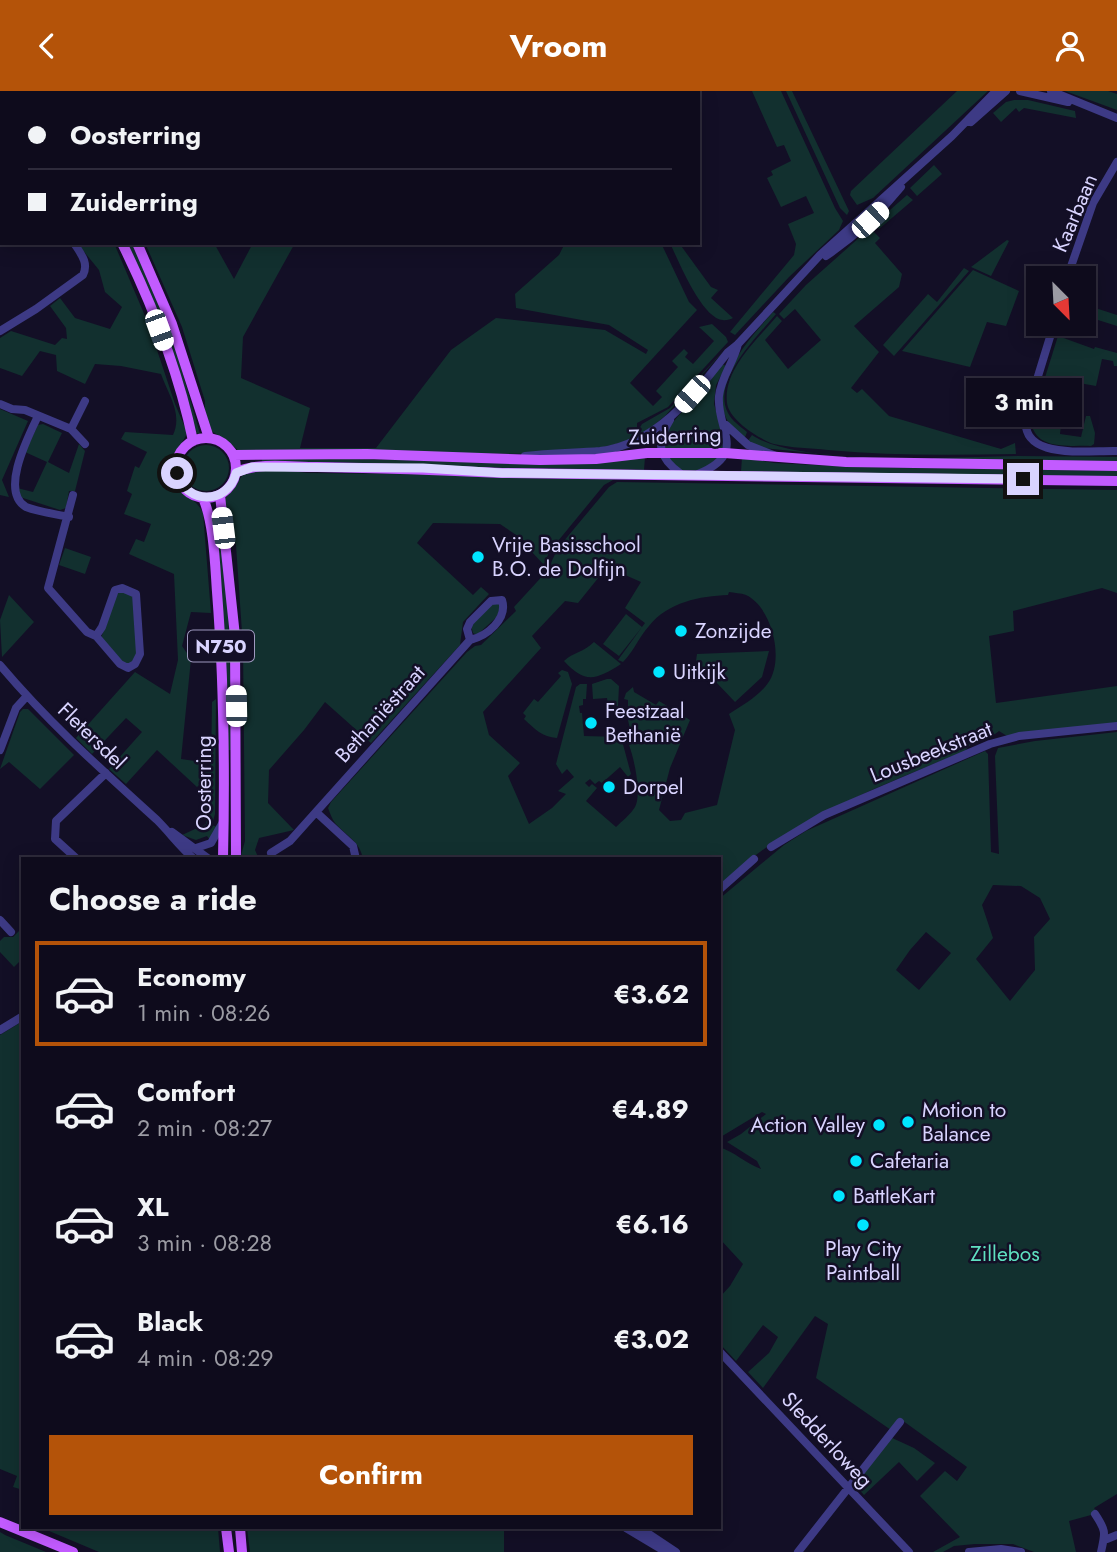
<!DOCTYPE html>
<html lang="en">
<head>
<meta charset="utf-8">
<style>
  :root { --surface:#0e0b1c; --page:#1c1929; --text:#f1f3f6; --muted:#9b9ba3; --line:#2e2b3b; --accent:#b45309 }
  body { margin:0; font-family:Jost,sans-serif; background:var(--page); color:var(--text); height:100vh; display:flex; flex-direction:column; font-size:26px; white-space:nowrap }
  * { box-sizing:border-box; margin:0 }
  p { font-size:23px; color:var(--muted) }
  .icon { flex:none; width:38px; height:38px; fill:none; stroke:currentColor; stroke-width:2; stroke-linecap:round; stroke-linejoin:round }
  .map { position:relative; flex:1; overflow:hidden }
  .details { position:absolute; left:21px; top:766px; width:700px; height:672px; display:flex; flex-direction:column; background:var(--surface); border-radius:0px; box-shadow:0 4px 18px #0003,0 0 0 2px var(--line) }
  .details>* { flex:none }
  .hud { position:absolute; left:0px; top:0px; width:700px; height:154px; box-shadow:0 4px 18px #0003,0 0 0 2px var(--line); display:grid; align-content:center; height:154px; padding:0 28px; background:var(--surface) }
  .needle { width:46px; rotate:156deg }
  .tools { position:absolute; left:1026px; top:175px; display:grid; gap:14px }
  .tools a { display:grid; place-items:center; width:70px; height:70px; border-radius:0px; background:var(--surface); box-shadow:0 4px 18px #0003,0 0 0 2px var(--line); font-size:35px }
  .end { position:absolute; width:32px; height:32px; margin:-16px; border:9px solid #d9d4ff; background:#111; box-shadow:0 0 0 4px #111 }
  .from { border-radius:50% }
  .bubble { position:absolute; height:49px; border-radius:0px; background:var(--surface); box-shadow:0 4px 18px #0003,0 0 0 2px var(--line); font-size:23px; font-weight:700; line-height:49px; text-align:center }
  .car { position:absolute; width:21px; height:42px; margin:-21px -10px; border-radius:9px; box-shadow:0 0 5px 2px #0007; background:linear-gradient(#fff 24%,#345 0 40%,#fff 0 76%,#345 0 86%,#fff 0) }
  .hud b { display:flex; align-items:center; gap:24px; height:66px; font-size:26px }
  .hud b+b { border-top:2px solid var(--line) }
  .hud i { width:18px; height:18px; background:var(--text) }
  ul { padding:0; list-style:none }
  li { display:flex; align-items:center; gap:21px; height:105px; margin:0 14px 10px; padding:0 14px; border:4px solid transparent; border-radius:0px }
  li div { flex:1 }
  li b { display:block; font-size:26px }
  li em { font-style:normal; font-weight:700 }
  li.current { border-color:var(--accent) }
  li>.icon { width:63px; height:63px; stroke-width:1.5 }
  h2 { padding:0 28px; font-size:32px; line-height:84px }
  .action { display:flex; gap:14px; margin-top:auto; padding:14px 28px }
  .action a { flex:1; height:80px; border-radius:0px; background:var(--accent); color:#fff; font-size:28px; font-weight:700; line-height:80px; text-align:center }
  header { display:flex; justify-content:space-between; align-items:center; height:91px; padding:0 28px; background:var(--accent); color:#fff; font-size:32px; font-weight:700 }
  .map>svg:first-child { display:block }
  .green { fill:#12302f; fill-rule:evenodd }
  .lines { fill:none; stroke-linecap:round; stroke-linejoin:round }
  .minor { stroke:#3d3a85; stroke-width:8 }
  .major { stroke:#c25bff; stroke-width:10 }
  .route { stroke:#d9d4ff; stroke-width:9 }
  .poi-dot { fill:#00e5ff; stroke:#130f26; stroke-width:2.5 }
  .labels { text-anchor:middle; stroke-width:5; stroke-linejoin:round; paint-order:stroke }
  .shield { fill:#130f26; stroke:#9e99be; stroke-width:2 }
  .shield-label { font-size:19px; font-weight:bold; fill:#d9d4ff }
  .street-label { font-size:21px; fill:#d9d4ff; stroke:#130f26 }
  .poi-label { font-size:21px; fill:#d9d4ff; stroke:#130f26; text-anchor:start }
  .park-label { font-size:21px; fill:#5fe0c0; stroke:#130f26 }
</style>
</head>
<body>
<header><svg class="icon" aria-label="back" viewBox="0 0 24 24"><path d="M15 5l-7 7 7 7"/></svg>Vroom<svg class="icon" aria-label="person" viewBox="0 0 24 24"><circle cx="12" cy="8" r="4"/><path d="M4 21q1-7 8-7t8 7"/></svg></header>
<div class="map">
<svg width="1117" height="1461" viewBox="0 0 1117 1461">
  <rect width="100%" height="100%" fill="#130f26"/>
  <path class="green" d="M 752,0 L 781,0 L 835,117 L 843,130 L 839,139 L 789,186 L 735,244 L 730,241 L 794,164 L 796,153 L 788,133 L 814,122 L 806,105 L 781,116 L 767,87 L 773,84 L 771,80 L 791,70 L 784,54 L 777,56 Z
    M 786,0 L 792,0 L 849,120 L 847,124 L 840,117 Z
    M 957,0 L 988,0 L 873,107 L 857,114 L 850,104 L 851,100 Z
    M 1065,0 L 1108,0 L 1117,3 L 1117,19 Z
    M 1014,9 L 1028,9 L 1075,20 L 1076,27 L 1024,17 L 1019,21 L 1016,17 L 1001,31 L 993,22 L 1006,11 Z
    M 934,74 L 942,83 L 917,105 L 910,97 Z
    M 907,104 L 913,109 L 879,138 L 874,133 Z
    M 870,137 L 880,147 L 875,152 L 902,183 L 899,196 L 854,235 L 879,261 L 851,297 L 857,302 L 862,298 L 889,325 L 1001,358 L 1015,352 L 1016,363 C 953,364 890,365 828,359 C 810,357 791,357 774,353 C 759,348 729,329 727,312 C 723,278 758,248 777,225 L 782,230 L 765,249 L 788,278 L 821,249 L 795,218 L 784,228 L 779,223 L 806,194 Z
    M 1007,149 L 1009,150 L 991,185 L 971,176 Z
    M 77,152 L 114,152 L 148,232 L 175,313 L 187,341 C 184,353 173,359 171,371 C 166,402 195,402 203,422 L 211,522 L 191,521 L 182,555 L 191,568 L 181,668 L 202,671 L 211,678 L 212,611 L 216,608 L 215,723 L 212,734 L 217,736 L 210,749 L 207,745 L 196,749 L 182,744 L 206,733 L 207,694 L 202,691 L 197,696 L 157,659 L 126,693 L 109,678 L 142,641 L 126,627 L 92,663 L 76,647 L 135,581 L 170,603 L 178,569 L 174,483 L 129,463 L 136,448 L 144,451 L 151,433 L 124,423 L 132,403 L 127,400 L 135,375 L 139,377 L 147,361 L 121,348 L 125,341 L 173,344 C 183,323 168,303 161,283 L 121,275 L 95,273 L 85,293 L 57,280 L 56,264 L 40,260 L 22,285 L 0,277 L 0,247 L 11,240 L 55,254 L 62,247 L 67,248 L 66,237 L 50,215 L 60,207 L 75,227 L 110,238 L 122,216 L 105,201 L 99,179 Z
    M 127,152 L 133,152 L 174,252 L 200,343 L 196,342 Z
    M 145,152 L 214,152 L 234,188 L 253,152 L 295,152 L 243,246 L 241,287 L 310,317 L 300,357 L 376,357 L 451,259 L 496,227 L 605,239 L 646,263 L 648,259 L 609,234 L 516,217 L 515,203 L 559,164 L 565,152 L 661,152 L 689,211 L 697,219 L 630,292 L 653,315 L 662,306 L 656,300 L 678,276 L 672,270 L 684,258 L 688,262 L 685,266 L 693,273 L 714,250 L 699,236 L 712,233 L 726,246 L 728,251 L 668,316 L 637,332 L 637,346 C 584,368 505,362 447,362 C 378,361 308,361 239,360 L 225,348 L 211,340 L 205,320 L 205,310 L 182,236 Z
    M 670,152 L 679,152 L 711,196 L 718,199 L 711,207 L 733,227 C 731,228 725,230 723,229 C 702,228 678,169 670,152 Z
    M 964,177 L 969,180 L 894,265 L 883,254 L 928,203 L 937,211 Z
    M 973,179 L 1019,200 L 1006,235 L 987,231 L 970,276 L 902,260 Z
    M 1083,213 L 1117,224 L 1117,235 L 1098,229 L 1098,226 L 1083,224 Z
    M 773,221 L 776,223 C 757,246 711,290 728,322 C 732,330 740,335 747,341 L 744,349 C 739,344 733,339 729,332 C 705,295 750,247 773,221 Z
    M 1058,245 L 1094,258 L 1095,256 L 1117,262 L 1117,275 L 1114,275 L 1113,270 L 1102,268 L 1096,295 L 1051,287 L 1047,299 L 1042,296 Z
    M 729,254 L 665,325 L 641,345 L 639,338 L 642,333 L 670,317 Z
    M 722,273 L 726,275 L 716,294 L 714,313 L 723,344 L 722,360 L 664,360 L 665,344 L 669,336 Z
    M 0,318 L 28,330 L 2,389 L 9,406 L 0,404 Z
    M 1036,324 L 1041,331 L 1061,334 L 1060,343 L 1081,346 L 1086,325 L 1090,325 L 1095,342 L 1094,353 L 1091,355 C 1069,354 1036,360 1031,331 Z
    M 43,333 L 62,342 L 48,371 L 69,382 L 79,353 L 85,360 L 75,400 L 69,400 L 66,417 L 60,419 L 20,406 L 17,397 L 33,401 L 47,371 L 25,361 L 38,334 Z
    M 752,344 C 787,368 887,367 932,369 L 933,367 L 1019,365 L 1117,366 L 1117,372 L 871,368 L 763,357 L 747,351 Z
    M183 377a23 23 0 1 1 46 0a23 23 0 1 1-46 0Z
    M 665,364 L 720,365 C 710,375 692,386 677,378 C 672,375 668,368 665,364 Z
    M 324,365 L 350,368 L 461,370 L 645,366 L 644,379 L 262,373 L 262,367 Z
    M 742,366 L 774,372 L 854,376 L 1117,380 L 1117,386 L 741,381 Z
    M 283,379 L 307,382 L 645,386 L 644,388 L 613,389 L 604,394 L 549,461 L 544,474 L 531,460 L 527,463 L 521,457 L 526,453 L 525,450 L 500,433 L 433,432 L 417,452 L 473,504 L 481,496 L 489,503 L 463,531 L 460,554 L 371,652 L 325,611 L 304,639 L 269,679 L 268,712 L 294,739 L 259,747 L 255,759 L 259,768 L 240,768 L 245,750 L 243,556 L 236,454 L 227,429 L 225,408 L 242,385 L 249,380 Z
    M 617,391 L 1117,399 L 1117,502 L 1102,497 L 1013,520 L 1014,540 L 989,545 L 996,612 L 1117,595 L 1117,632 L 1007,645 L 999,640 C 987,650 975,646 965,660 C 877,697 789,728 719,795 L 719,768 L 363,768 C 360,750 346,745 335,732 C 332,728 330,722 328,717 L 331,711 L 467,561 L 475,555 L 481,554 L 516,520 L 514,516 L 547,480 L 558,457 L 609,396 ZM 607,476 L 641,491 L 625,517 L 645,532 L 642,536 L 626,523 L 603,553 L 619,565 L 642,536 L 618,569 L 623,571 C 634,560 639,546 649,535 C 668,511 700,505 728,504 L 729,501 C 734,502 741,502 746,504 C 772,516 785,569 768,592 C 759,605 743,614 729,623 L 735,639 L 717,714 L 685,722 L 681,729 L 670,730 L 659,719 L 670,677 L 690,629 L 659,610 L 656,614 L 634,601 L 633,596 L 626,602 L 624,608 L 628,609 L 628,629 L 633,652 L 629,654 C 634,667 642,703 635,716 C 631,723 622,730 616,736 L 586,710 L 597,697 L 592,693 L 589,696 L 585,692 L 590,688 L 595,693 L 599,690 L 602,692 L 620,676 L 628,686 L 631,683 L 621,646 L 584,645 L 582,622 L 580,622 L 579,615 L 583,614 L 583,608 L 586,608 L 587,593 L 580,593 L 576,596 L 556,673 L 562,683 L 567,678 L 574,686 L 558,700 L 566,703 L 552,717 L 529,733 L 508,685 L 520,672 L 489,644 L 483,621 L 541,557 L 532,545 L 565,510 L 578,512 Z
    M 217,419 L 228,513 L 232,659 L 227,659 L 211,420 Z
    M 65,457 L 91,466 L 85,483 L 59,474 Z
    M 121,500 L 133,504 L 138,564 L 133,573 L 124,573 L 101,547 L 116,504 Z
    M 9,504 L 34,531 L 2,566 L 0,529 Z
    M 493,512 L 500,513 L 500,523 L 477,544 L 473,542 L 471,535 Z
    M 594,551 L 621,573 C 596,589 585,593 564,570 C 573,561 583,562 594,551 Z
    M 769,560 L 762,586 L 735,611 L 696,570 L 697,563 Z
    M 562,579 L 568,581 L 572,593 L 557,647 C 542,646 535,638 524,628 L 526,625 L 523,622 L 534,608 L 538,611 L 561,585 L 558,582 Z
    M 607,588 L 611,588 L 619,595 L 618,615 L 608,615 L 607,607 L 593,608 L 592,593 Z
    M 23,618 L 28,618 L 74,664 L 40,698 L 9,671 L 0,678 L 20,621 Z
    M 1117,641 L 1117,1403 L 1094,1417 L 1096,1420 L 1091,1424 L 1069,1430 L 1076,1461 L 1034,1461 L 1013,1453 L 975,1453 L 954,1455 L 943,1461 L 933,1461 L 960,1446 L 920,1405 L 945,1380 L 957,1390 L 967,1376 L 899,1327 L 891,1339 L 816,1287 L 828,1233 L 815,1225 L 763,1297 L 748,1281 L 769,1262 L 778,1246 L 763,1234 L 736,1270 L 719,1252 L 719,1207 L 730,1195 L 743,1173 L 719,1147 L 719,1056 C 735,1061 745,1072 761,1078 L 757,1070 L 727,1051 L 741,1043 L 766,1023 L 762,1021 L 719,1047 L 719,808 L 784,754 L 806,740 L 985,660 L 988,663 L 991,761 L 999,763 L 995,665 L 998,657 L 1035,650 ZM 993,794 L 1021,795 L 1040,807 L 1050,828 L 1034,846 L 1035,879 L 1010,910 L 976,868 L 993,847 L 982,814 ZM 926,841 L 951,862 L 919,899 L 896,879 L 910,859 Z
    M 19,840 L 23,845 L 23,867 L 14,876 L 0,861 L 0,850 L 4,846 L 13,846 Z
    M 23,930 L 23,1399 L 13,1396 L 17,1385 L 0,1378 L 0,944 Z
    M 890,1346 L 914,1357 L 935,1372 L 917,1390 L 899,1371 L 864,1404 L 853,1392 Z
    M 42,1437 L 218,1437 L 220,1461 L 99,1461 Z
    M 247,1437 L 504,1437 L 504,1461 L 250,1461 Z
    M 0,1441 L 5,1444 L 46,1461 L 0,1461 Z"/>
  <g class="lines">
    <path class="minor" d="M 1020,0 L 1068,11
      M 1051,0 L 1117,27
      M 971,31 L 1006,0
      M 0,104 L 2,104
      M 826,165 C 854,146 880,122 901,96
      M 1067,187 L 1093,112 L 1117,71
      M 1054,233 L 1027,321 C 1015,371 1087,359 1117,360
      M 0,240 L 36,218 L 83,184 C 89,172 81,163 74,152
      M 0,313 L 12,318 L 25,319 L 71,338 L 85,353
      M 38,325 C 27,348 0,401 26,416 C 39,421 55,423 69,426
      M 670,329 C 655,353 659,367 681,383
      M 726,334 L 748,354 L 776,365
      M 71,338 L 85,310
      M 525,365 C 550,362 575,362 600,360 C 657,353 695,303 728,261 L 738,253 L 820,164 L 952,45 L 996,0
      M 698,383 C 749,362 716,339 719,305 C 721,286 734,271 738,253
      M 73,404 L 48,497 L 87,541 L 96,545 L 120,573 L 128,577 L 135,573 L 140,563 L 136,503 L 122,497 L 115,499 L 102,536 L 96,545
      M 0,574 C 48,631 102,679 157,729 C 170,742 180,756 194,768
      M 0,659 L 16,617 L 26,606
      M 316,721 L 353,755 L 356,768
      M 172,741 L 209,768
      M 771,756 L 824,724 L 990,653 L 1019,645 L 1117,635
      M 196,757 L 211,752 L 223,731
      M 271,762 L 290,750 L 470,549 C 487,545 508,528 502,509 L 491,510 L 470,531 L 467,538 L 470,549
      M 77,768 L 55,748 L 56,730 L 106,682
      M 719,799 L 754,768
      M 0,829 L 11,841
      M 0,939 L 23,925
      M 719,1260 L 909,1461
      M 1095,1423 C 1107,1441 1105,1442 1101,1461
      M 626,1437 L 661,1458 L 670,1458
      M 640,1437 L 676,1461
      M 1107,1448 L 1117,1444
      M 798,1461 L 900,1331
      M 969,1461 L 1001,1458 L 1021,1461"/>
    <path class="major" d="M 30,0 L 32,2
      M 47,0 L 48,2
      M 122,152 C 153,215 179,282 193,350
      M 137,152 L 172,233 L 209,347
      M176 377a30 30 0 1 1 60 0a30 30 0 1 1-60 0Z
      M 233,364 L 367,363 L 540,369 L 596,368 L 647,362 L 725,362 L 846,371 L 1117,375
      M 236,381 C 260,371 291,376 317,376 C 379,377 440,379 502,382 L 1117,390
      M 220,404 L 235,545 L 236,768
      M 203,407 C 214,432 215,473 217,501 C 224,590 225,679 223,768
      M 0,1431 L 73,1461
      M 226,1437 L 229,1461
      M 240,1437 L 242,1461"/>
  </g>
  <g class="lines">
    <path class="route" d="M 177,382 C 186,414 228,414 236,382 L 252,376 L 423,377 L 502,382 L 1023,388"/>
  </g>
  <g class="poi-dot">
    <circle cx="478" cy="466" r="7"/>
    <circle cx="681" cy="540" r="7"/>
    <circle cx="659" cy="581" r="7"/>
    <circle cx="591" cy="632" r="7"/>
    <circle cx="609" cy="696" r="7"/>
    <circle cx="908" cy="1031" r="7"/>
    <circle cx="879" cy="1034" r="7"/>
    <circle cx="856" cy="1070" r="7"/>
    <circle cx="839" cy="1105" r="7"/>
    <circle cx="863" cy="1134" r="7"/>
  </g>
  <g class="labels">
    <rect class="shield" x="188" y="539.5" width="66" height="31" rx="5"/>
    <g class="shield-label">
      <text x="221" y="562">N750</text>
    </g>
    <g class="street-label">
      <text transform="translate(1075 122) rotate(-67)" y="7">Kaarbaan</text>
      <text transform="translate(675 345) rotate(-2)" y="7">Zuiderring</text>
      <text transform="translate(380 623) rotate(-48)" y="7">Bethaniëstraat</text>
      <text transform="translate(92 645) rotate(44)" y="7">Fletersdel</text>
      <text transform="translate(931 661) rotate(-22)" y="7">Lousbeekstraat</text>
      <text transform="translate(204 692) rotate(-90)" y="7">Oosterring</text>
      <text transform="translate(827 1349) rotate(47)" y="7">Sledderloweg</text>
    </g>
    <g class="poi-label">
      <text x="492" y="461">Vrije Basisschool<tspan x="492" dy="24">B.O. de Dolfijn</tspan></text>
      <text x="695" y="547">Zonzijde</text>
      <text x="673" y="588">Uitkijk</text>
      <text x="605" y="627">Feestzaal<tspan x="605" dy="24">Bethanië</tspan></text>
      <text x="623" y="703">Dorpel</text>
      <text x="922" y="1026">Motion to<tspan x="922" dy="24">Balance</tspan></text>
      <text x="865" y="1041" text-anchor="end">Action Valley</text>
      <text x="870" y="1077">Cafetaria</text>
      <text x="853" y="1112">BattleKart</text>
      <text x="863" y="1165" text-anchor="middle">Play City<tspan x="863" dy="24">Paintball</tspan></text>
    </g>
    <g class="park-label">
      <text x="1005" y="1170">Zillebos</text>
    </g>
  </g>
</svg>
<div class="tools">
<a><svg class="needle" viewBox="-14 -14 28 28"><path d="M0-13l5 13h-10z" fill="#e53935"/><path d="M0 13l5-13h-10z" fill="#9b9ba3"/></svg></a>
</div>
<i class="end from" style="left:177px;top:382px"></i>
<i class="end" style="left:1023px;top:388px"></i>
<div class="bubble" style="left:966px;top:287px;width:116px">3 min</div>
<i class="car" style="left:870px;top:129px;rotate:47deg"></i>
<i class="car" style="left:159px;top:239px;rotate:160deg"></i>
<i class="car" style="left:692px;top:303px;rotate:222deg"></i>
<i class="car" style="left:223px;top:437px;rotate:353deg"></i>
<i class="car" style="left:236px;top:615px;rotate:359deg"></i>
<div class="hud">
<b><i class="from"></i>Oosterring</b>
<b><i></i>Zuiderring</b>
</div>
<section class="details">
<h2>Choose a ride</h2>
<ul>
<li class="current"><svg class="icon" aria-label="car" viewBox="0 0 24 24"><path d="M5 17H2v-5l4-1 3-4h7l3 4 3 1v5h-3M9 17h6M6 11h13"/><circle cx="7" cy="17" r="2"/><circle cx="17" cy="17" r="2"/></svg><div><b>Economy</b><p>1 min · 08:26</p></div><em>€3.62</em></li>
<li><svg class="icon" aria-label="car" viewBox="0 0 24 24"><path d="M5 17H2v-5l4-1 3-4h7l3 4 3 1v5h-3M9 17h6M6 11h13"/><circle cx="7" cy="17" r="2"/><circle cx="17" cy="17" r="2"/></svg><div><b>Comfort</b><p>2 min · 08:27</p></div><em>€4.89</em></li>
<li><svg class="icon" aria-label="car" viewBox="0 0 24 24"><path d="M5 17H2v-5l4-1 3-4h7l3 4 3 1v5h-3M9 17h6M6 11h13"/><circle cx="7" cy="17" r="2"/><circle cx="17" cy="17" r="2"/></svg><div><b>XL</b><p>3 min · 08:28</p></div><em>€6.16</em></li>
<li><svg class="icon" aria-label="car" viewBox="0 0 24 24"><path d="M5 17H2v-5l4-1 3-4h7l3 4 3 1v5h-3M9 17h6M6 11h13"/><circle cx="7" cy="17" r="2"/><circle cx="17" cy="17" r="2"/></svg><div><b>Black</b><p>4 min · 08:29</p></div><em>€3.02</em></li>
</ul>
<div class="action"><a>Confirm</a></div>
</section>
</div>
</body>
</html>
